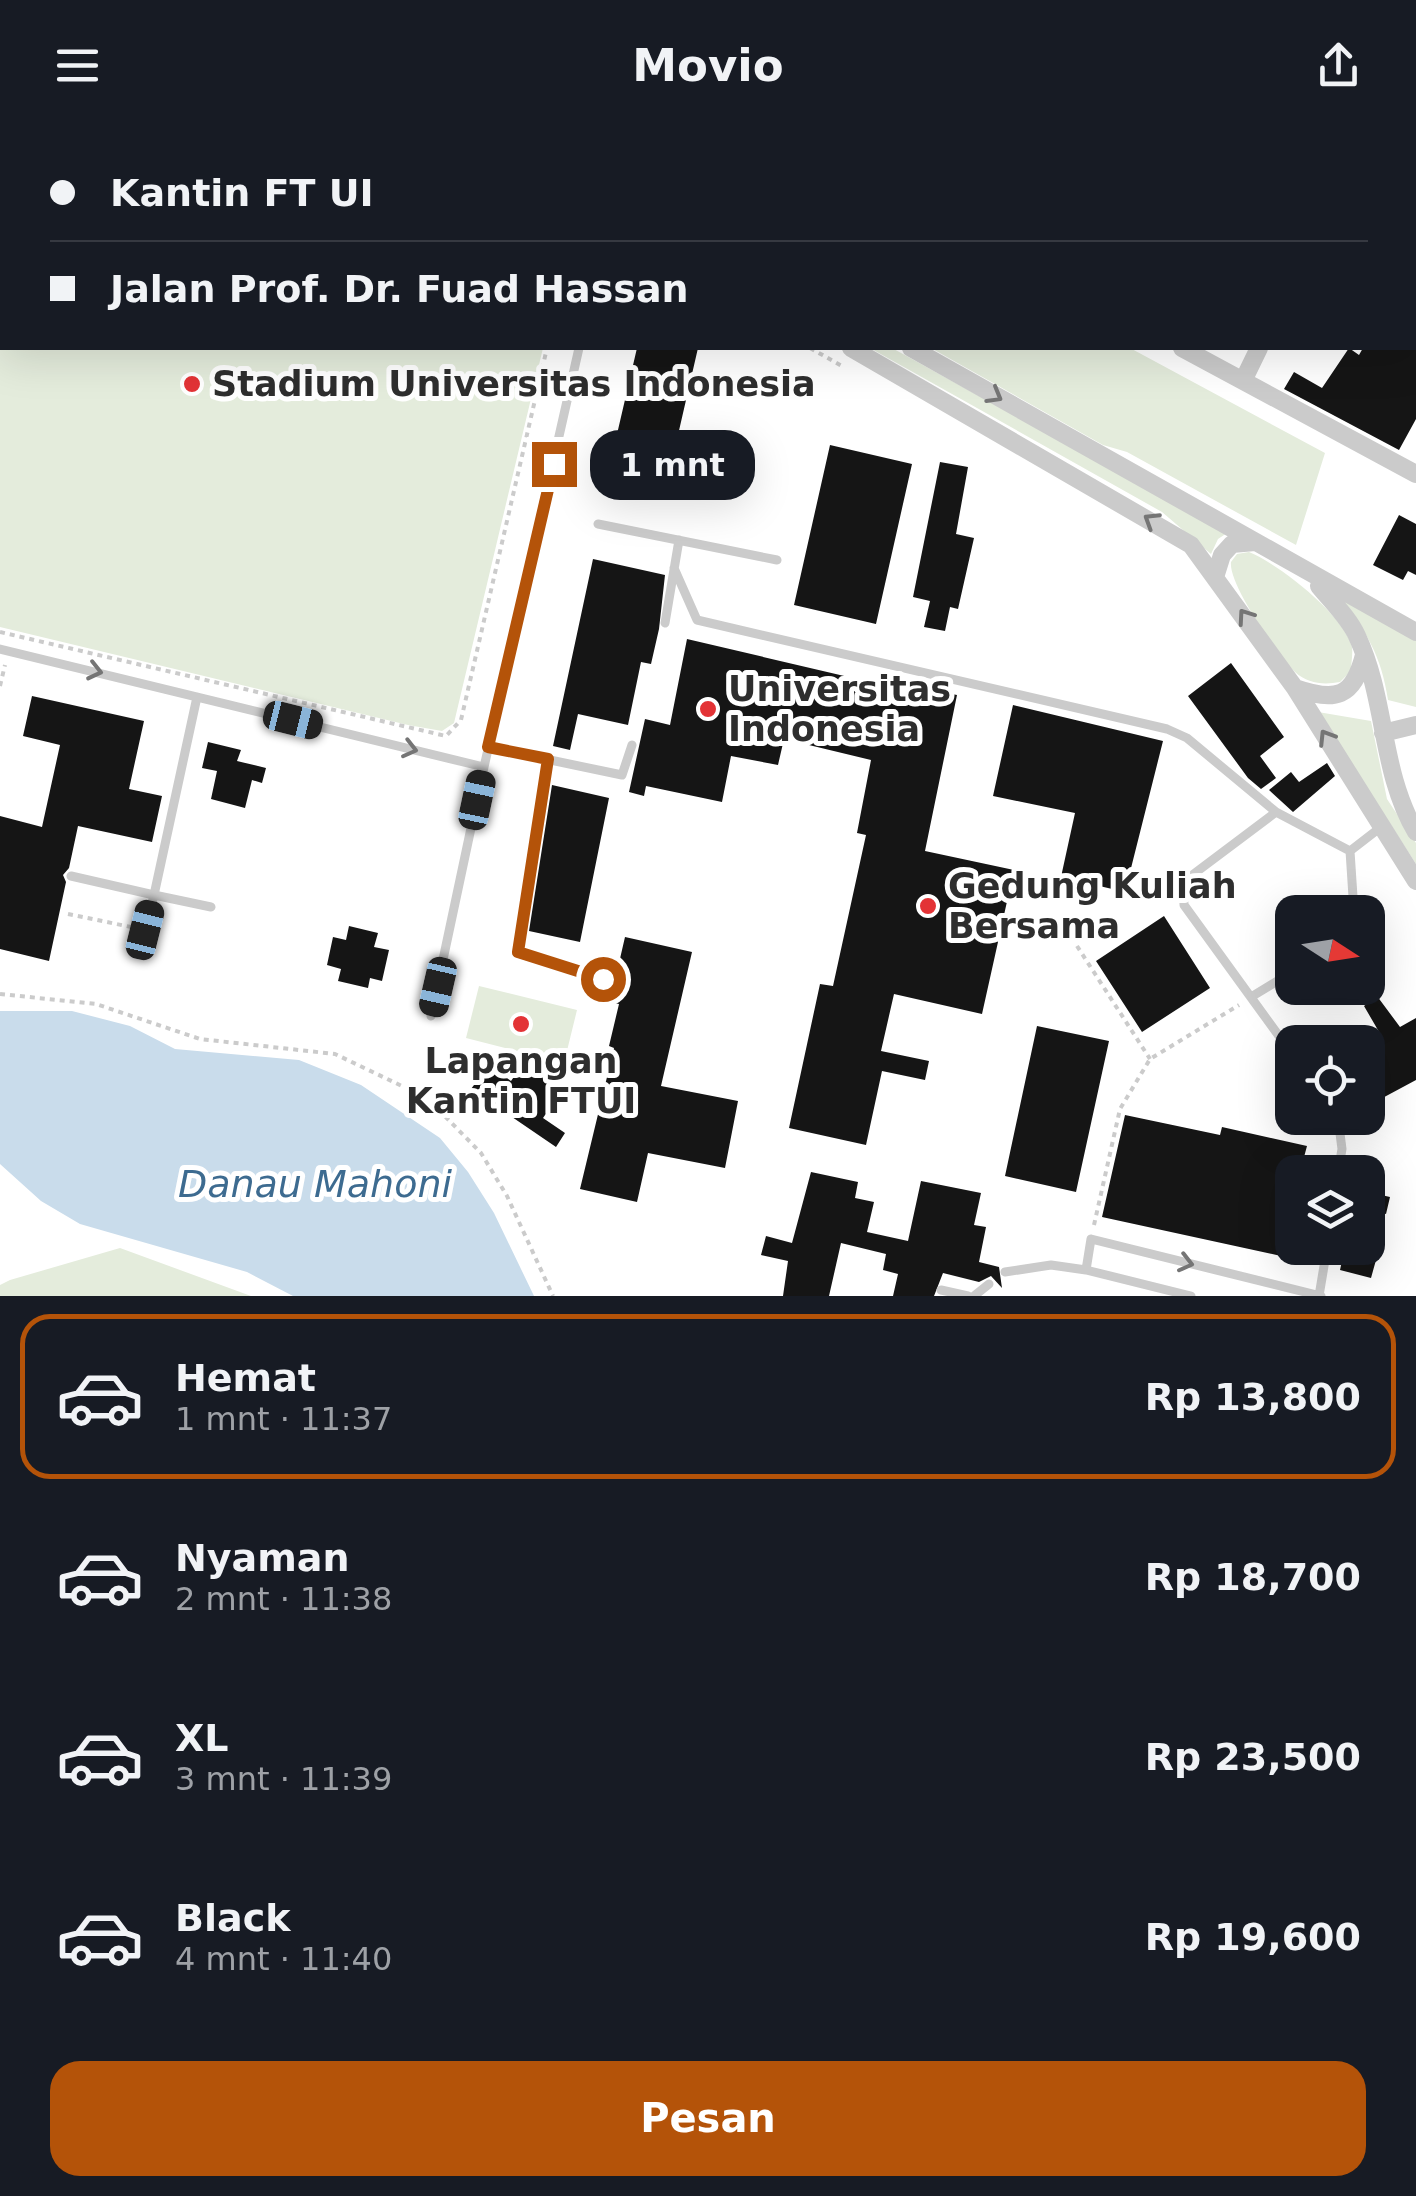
<!DOCTYPE html>
<html lang="id">
<head>
<meta charset="utf-8">
<style>
  :root { --surface:#171b24; --page:#20242c; --text:#f1f3f6; --muted:#9ea1a6; --line:#363941; --accent:#b45309 }
  body { margin:0; font-family:"DejaVu Sans",sans-serif; background:var(--page); color:var(--text); height:100vh; display:flex; flex-direction:column; font-size:38px; white-space:nowrap }
  * { box-sizing:border-box; margin:0 }
  p { font-size:32px; color:var(--muted) }
  .icon { flex:none; width:55px; height:55px; fill:none; stroke:currentColor; stroke-width:2; stroke-linecap:round; stroke-linejoin:round }
  .map { position:relative; height:1166px; overflow:hidden }
  .drawer { display:flex; flex-direction:column; background:var(--surface); flex:1 }
  .drawer>* { flex:none }
  .banner { position:absolute; left:0px; top:0px; width:1418px; height:220px; box-shadow:0 10px 40px #0002; display:grid; align-content:center; height:220px; padding:0 50px; background:var(--surface) }
  .needle { width:65px; rotate:102deg }
  .tools { position:absolute; left:1275px; top:765px; display:grid; gap:20px }
  .tools a { display:grid; place-items:center; width:110px; height:110px; border-radius:20px; background:var(--surface); box-shadow:0 10px 40px #0002; font-size:50px }
  .end { position:absolute; width:45px; height:45px; margin:-22px; border:12px solid #b45309; background:#fff; box-shadow:0 0 0 5px #fff }
  .from { border-radius:50% }
  .bubble { position:absolute; height:70px; border-radius:30px; background:var(--surface); box-shadow:0 10px 40px #0002; font-size:32px; font-weight:700; line-height:70px; text-align:center }
  .car { position:absolute; width:30px; height:60px; margin:-30px -15px; border-radius:12px; box-shadow:0 0 8px 2px #0007; background:linear-gradient(#222 24%,#8ab4d8 0 40%,#222 0 76%,#8ab4d8 0 86%,#222 0) }
  .banner b { display:flex; align-items:center; gap:35px; height:95px; font-size:38px }
  .banner b+b { border-top:2px solid var(--line) }
  .banner i { width:25px; height:25px; background:var(--text) }
  ul { padding:18px 0 0; list-style:none }
  li { display:flex; align-items:center; gap:30px; height:165px; margin:0 20px 15px; padding:0 30px; border:5px solid transparent; border-radius:30px }
  li div { flex:1 }
  li b { display:block; font-size:38px }
  li em { font-style:normal; font-weight:700 }
  li.selected { border-color:var(--accent) }
  li>.icon { width:90px; height:90px; stroke-width:1.5 }
  .button { display:flex; gap:20px; margin-top:auto; padding:20px 50px }
  .button a { flex:1; height:115px; border-radius:30px; background:var(--accent); color:#fff; font-size:40px; font-weight:700; line-height:115px; text-align:center }
  header { display:flex; justify-content:space-between; align-items:center; height:130px; padding:0 50px; background:var(--surface); font-size:45px; font-weight:700 }
  .map>svg:first-child { display:block }
  .green { fill:#e4ecdc }
  .water { fill:#c9dceb }
  .building { fill:#151515 }
  .lines { fill:none; stroke-linecap:round; stroke-linejoin:round }
  .path { stroke:#cbcbcb; stroke-width:4; stroke-dasharray:5 5; stroke-linecap:butt }
  .service { stroke:#cbcbcb; stroke-width:9 }
  .minor { stroke:#cbcbcb; stroke-width:18 }
  .oneway { stroke:#757575 }
  .route { stroke:#b45309; stroke-width:12 }
  .poi-dot { fill:#e33336; stroke:#fff; stroke-width:4 }
  .labels { text-anchor:middle; stroke-width:10; stroke-linejoin:round; paint-order:stroke }
  .poi-label { font-size:35px; font-weight:bold; fill:#2e2e2e; stroke:#fff; text-anchor:start }
  .water-label { font-size:38px; font-style:italic; fill:#3d6b90; stroke:#fff }
</style>
</head>
<body>
<header><svg class="icon" aria-label="menu" viewBox="0 0 24 24"><path d="M4 6h16M4 12h16M4 18h16"/></svg>Movio<svg class="icon" aria-label="share" viewBox="0 0 24 24"><path d="M12 15V3M7 8l5-5 5 5M5 13v7h14v-7"/></svg></header>
<div class="map">
<svg width="1416" height="1166" viewBox="0 0 1416 1166">
  <rect width="100%" height="100%" fill="#fff"/>
  <path class="green" d="M 0,0 L 354,2 L 2,2 L 2,218 L 543,218 L 454,593 L 442,601 L 408,595 L 0,497 Z
    M 544,0 L 729,0 L 733,2 L 548,2 Z
    M 870,218 L 892,218 L 1227,403 L 1218,409 L 1211,424 L 1162,382 Z
    M 931,218 L 1130,218 L 1325,323 L 1296,415 L 1127,322 L 1103,315 Z
    M 1249,422 C 1279,434 1344,485 1352,517 C 1353,524 1351,534 1351,541 L 1340,552 C 1324,555 1308,554 1295,542 C 1278,525 1228,454 1231,432 L 1237,424 Z
    M 1335,466 L 1416,509 L 1416,577 L 1388,570 C 1382,528 1365,495 1335,466 Z
    M 1318,582 L 1371,591 L 1387,669 L 1416,713 L 1416,734 Z
    M 479,856 L 577,880 L 564,933 L 466,908 Z
    M 120,1118 L 251,1166 L 0,1166 L 0,1155 L 10,1150 Z"/>
  <path class="water" d="M 0,881 L 72,881 L 130,896 L 175,919 L 299,930 L 361,955 L 440,1008 L 468,1042 L 494,1083 L 534,1166 L 293,1166 L 247,1142 L 80,1094 L 41,1071 L 0,1034 Z"/>
  <path class="building" d="M 637,218 L 698,218 L 666,357 L 608,343 Z
    M 1349,218 L 1359,225 L 1363,218 L 1416,218 L 1416,289 L 1399,320 L 1284,259 L 1294,242 L 1322,258 Z
    M 830,315 L 912,334 L 876,494 L 794,475 Z
    M 940,332 L 968,337 L 956,404 L 974,408 L 958,479 L 950,477 L 945,501 L 924,497 L 930,471 L 913,467 Z
    M 1399,385 L 1416,394 L 1416,445 L 1408,441 L 1403,450 L 1373,435 Z
    M 593,429 L 665,445 L 659,499 L 651,534 L 641,532 L 628,595 L 578,584 L 570,620 L 553,616 Z
    M 687,509 L 887,556 L 888,551 L 957,565 L 925,721 L 1014,740 L 982,884 L 894,864 L 881,921 L 929,931 L 925,950 L 882,941 L 866,1015 L 789,998 L 820,854 L 833,856 L 866,705 L 857,703 L 871,630 L 784,609 L 778,635 L 731,626 L 722,672 L 646,656 L 644,666 L 629,662 L 645,589 L 670,595 Z
    M 1231,533 L 1284,607 L 1260,626 L 1276,648 L 1261,659 L 1248,648 L 1188,566 Z
    M 32,566 L 144,591 L 129,659 L 162,666 L 152,712 L 78,696 L 69,738 L 63,745 L 66,752 L 49,831 L 0,819 L 0,686 L 42,697 L 60,615 L 23,606 Z
    M 1013,575 L 1163,611 L 1125,762 L 1061,747 L 1075,683 L 993,666 Z
    M 208,612 L 241,620 L 237,631 L 266,638 L 262,653 L 252,650 L 245,678 L 211,669 L 217,641 L 202,638 Z
    M 1327,633 L 1335,646 L 1293,682 L 1269,660 L 1291,642 L 1299,652 Z
    M 552,655 L 609,668 L 580,812 L 529,801 Z
    M 1164,786 L 1210,858 L 1142,902 L 1096,831 Z
    M 349,796 L 378,803 L 374,817 L 389,820 L 382,851 L 370,848 L 368,858 L 338,851 L 341,839 L 327,835 L 333,807 L 346,810 Z
    M 625,807 L 692,822 L 661,956 L 738,971 L 725,1038 L 648,1023 L 637,1072 L 580,1059 L 614,918 L 609,916 L 619,874 L 610,872 Z
    M 1377,866 L 1400,897 L 1416,888 L 1416,950 L 1375,972 L 1368,960 L 1368,916 L 1382,907 L 1364,876 Z
    M 1037,896 L 1109,911 L 1076,1062 L 1005,1046 Z
    M 526,930 L 565,956 L 543,988 L 565,1003 L 556,1017 L 471,959 L 489,935 L 511,951 Z
    M 1125,985 L 1220,1005 L 1222,997 L 1307,1016 L 1300,1042 L 1292,1042 L 1292,1077 L 1281,1126 L 1102,1087 Z
    M 811,1042 L 858,1052 L 855,1068 L 874,1072 L 867,1102 L 908,1111 L 921,1051 L 981,1063 L 974,1095 L 986,1097 L 979,1132 L 999,1137 L 1002,1158 L 991,1146 L 979,1152 L 943,1143 L 934,1166 L 893,1166 L 898,1144 L 883,1140 L 886,1124 L 841,1113 L 829,1166 L 783,1166 L 788,1131 L 761,1125 L 766,1106 L 792,1113 Z
    M 1368,1062 L 1390,1067 L 1386,1084 L 1368,1079 Z
    M 1344,1122 L 1376,1130 L 1371,1148 L 1340,1140 Z"/>
  <g class="lines">
    <path class="path" d="M 1415,139 L 1416,139
      M 810,218 L 842,236
      M 0,502 L 446,606 L 461,590 L 547,218
      M 0,556 L 5,535
      M 68,784 L 131,797
      M 1077,816 L 1150,929
      M 0,864 L 96,874 L 200,909 L 335,924 L 427,968 L 481,1023 L 507,1066 L 553,1166
      M 1094,1095 L 1120,979 L 1150,929 L 1239,875"/>
    <path class="service" d="M 598,394 L 777,430
      M 674,438 L 697,490 L 1167,599 L 1187,608 L 1276,682 L 1350,721 L 1354,782
      M 665,493 L 679,410
      M 0,519 L 484,637 L 579,218
      M 197,567 L 154,765 L 211,777
      M 488,617 L 622,645 L 632,615
      M 548,629 L 517,823 L 603,849
      M 1276,682 L 1183,752 L 1184,775 L 1292,924
      M 1350,721 L 1381,697
      M 71,746 L 154,765 L 142,813
      M 1251,867 L 1292,842
      M 431,886 L 484,637
      M 1338,988 L 1342,1019 L 1338,1042
      M 1086,1140 L 1191,1166
      M 1005,1142 L 1051,1135 L 1086,1140 L 1091,1109 L 1321,1166
      M 941,1160 L 968,1166
      M 974,1166 L 989,1154
      M 1319,1166 L 1327,1118"/>
    <path class="minor" d="M 464,0 L 468,2
      M 525,0 L 530,2
      M 786,0 L 791,2
      M 884,2 L 885,0
      M 1156,2 L 1156,0
      M 1415,18 L 1416,15
      M 851,218 L 1191,415 L 1295,558 L 1416,751
      M 911,218 L 1416,502
      M 1182,218 L 1416,344
      M 1243,251 L 1259,218
      M 1216,444 L 1222,425 L 1232,414 L 1255,412
      M 1319,456 C 1332,472 1349,488 1357,506 C 1387,570 1380,641 1416,702
      M 1295,558 C 1336,572 1353,568 1364,525
      M 1383,603 L 1416,595"/>
  </g>
  <defs><path id="oneway-chevron" d="M-2-3.5L2.5 0L-2 3.5" fill="none" stroke-width="1.6" stroke-linecap="round" stroke-linejoin="round" transform="scale(2.5)"/></defs>
  <g class="oneway">
    <use href="#oneway-chevron" transform="translate(995 266) rotate(30)"/>
    <use href="#oneway-chevron" transform="translate(1151 390) rotate(-148)"/>
    <use href="#oneway-chevron" transform="translate(1245 486) rotate(-125)"/>
    <use href="#oneway-chevron" transform="translate(95 541) rotate(13)"/>
    <use href="#oneway-chevron" transform="translate(1326 607) rotate(-122)"/>
    <use href="#oneway-chevron" transform="translate(410 619) rotate(14)"/>
    <use href="#oneway-chevron" transform="translate(1186 1133) rotate(14)"/>
  </g>
  <g class="lines">
    <path class="route" d="M 554,334 L 488,617 L 548,629 L 518,822 L 603,849"/>
  </g>
  <g class="poi-dot">
    <circle cx="192" cy="254" r="10"/>
    <circle cx="708" cy="579" r="10"/>
    <circle cx="928" cy="776" r="10"/>
    <circle cx="521" cy="894" r="10"/>
  </g>
  <g class="labels">
    <g class="poi-label">
      <text x="212" y="266">Stadium Universitas Indonesia</text>
      <text x="728" y="571">Universitas<tspan x="728" dy="40">Indonesia</tspan></text>
      <text x="948" y="768">Gedung Kuliah<tspan x="948" dy="40">Bersama</tspan></text>
      <text x="521" y="943" text-anchor="middle">Lapangan<tspan x="521" dy="40">Kantin FTUI</tspan></text>
    </g>
    <g class="water-label">
      <text x="315" y="1067">Danau Mahoni</text>
    </g>
  </g>
</svg>
<div class="tools">
<a><svg class="needle" viewBox="-14 -14 28 28"><path d="M0-13l5 13h-10z" fill="#e53935"/><path d="M0 13l5-13h-10z" fill="#9ea1a6"/></svg></a>
<a><svg class="icon" aria-label="locate" viewBox="0 0 24 24"><circle cx="12" cy="12" r="6"/><path d="M12 2v4M12 18v4M2 12h4M18 12h4"/></svg></a>
<a><svg class="icon" aria-label="layers" viewBox="0 0 24 24"><path d="M12 4l9 5-9 5-9-5zM3 14l9 5 9-5"/></svg></a>
</div>
<i class="end from" style="left:603px;top:849px"></i>
<i class="end" style="left:554px;top:334px"></i>
<div class="bubble" style="left:590px;top:300px;width:165px">1 mnt</div>
<i class="car" style="left:293px;top:590px;rotate:104deg"></i>
<i class="car" style="left:477px;top:670px;rotate:12deg"></i>
<i class="car" style="left:145px;top:800px;rotate:14deg"></i>
<i class="car" style="left:438px;top:857px;rotate:193deg"></i>
<div class="banner">
<b><i class="from"></i>Kantin FT UI</b>
<b><i></i>Jalan Prof. Dr. Fuad Hassan</b>
</div>
</div>
<section class="drawer">
<ul>
<li class="selected"><svg class="icon" aria-label="car" viewBox="0 0 24 24"><path d="M5 17H2v-5l4-1 3-4h7l3 4 3 1v5h-3M9 17h6M6 11h13"/><circle cx="7" cy="17" r="2"/><circle cx="17" cy="17" r="2"/></svg><div><b>Hemat</b><p>1 mnt · 11:37</p></div><em>Rp 13,800</em></li>
<li><svg class="icon" aria-label="car" viewBox="0 0 24 24"><path d="M5 17H2v-5l4-1 3-4h7l3 4 3 1v5h-3M9 17h6M6 11h13"/><circle cx="7" cy="17" r="2"/><circle cx="17" cy="17" r="2"/></svg><div><b>Nyaman</b><p>2 mnt · 11:38</p></div><em>Rp 18,700</em></li>
<li><svg class="icon" aria-label="car" viewBox="0 0 24 24"><path d="M5 17H2v-5l4-1 3-4h7l3 4 3 1v5h-3M9 17h6M6 11h13"/><circle cx="7" cy="17" r="2"/><circle cx="17" cy="17" r="2"/></svg><div><b>XL</b><p>3 mnt · 11:39</p></div><em>Rp 23,500</em></li>
<li><svg class="icon" aria-label="car" viewBox="0 0 24 24"><path d="M5 17H2v-5l4-1 3-4h7l3 4 3 1v5h-3M9 17h6M6 11h13"/><circle cx="7" cy="17" r="2"/><circle cx="17" cy="17" r="2"/></svg><div><b>Black</b><p>4 mnt · 11:40</p></div><em>Rp 19,600</em></li>
</ul>
<div class="button"><a>Pesan</a></div>
</section>
</body>
</html>
